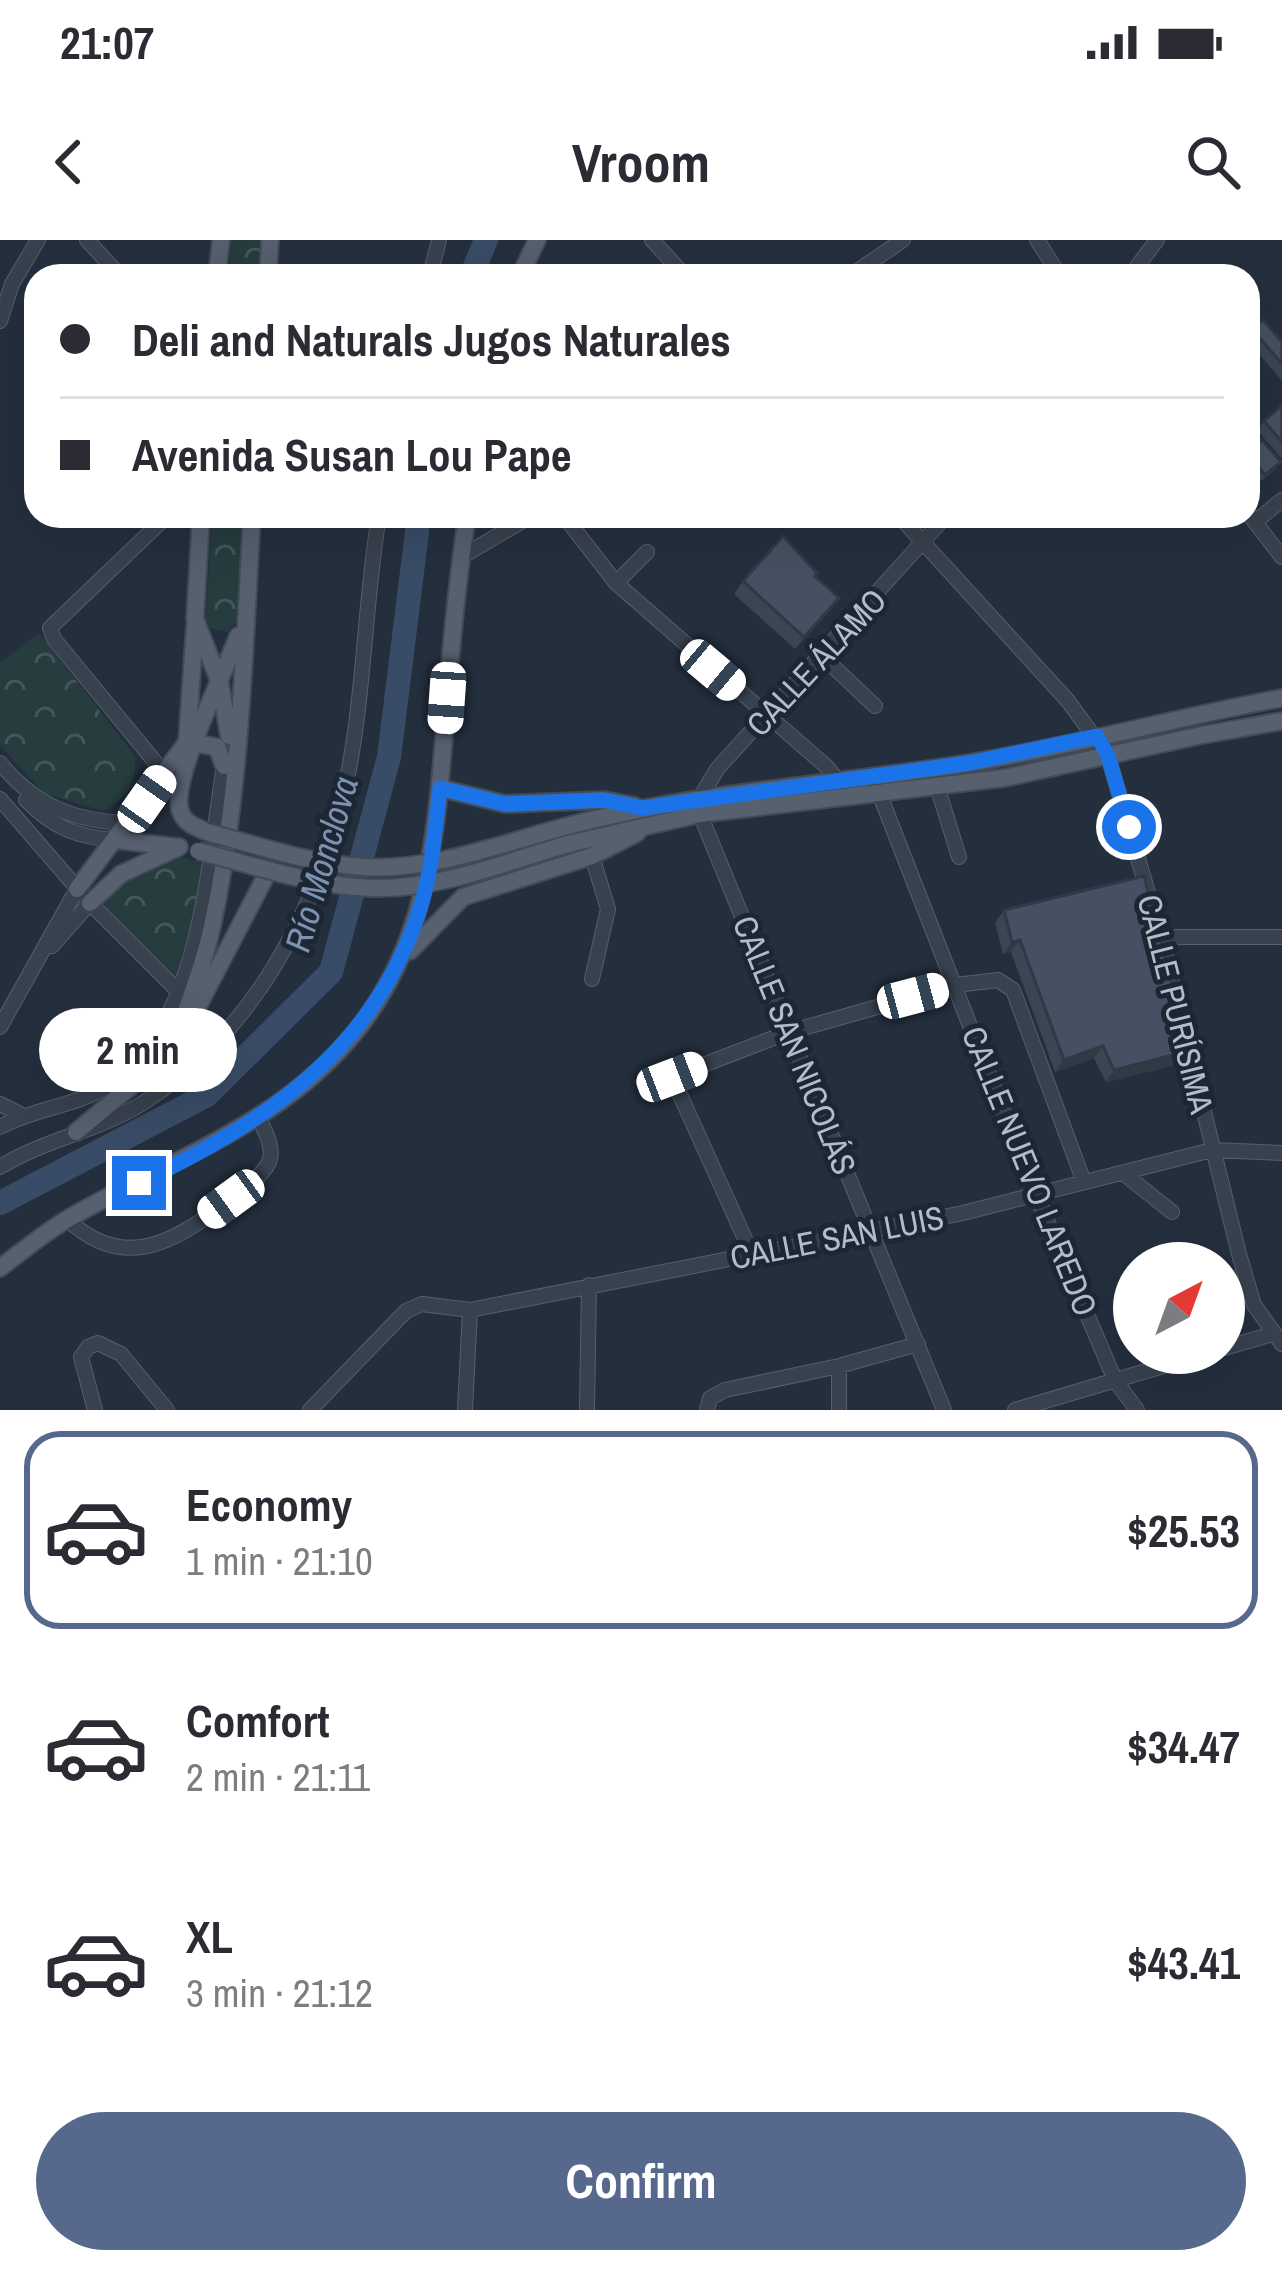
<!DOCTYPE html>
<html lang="en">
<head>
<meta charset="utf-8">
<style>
  :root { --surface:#fff; --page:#f7f7f7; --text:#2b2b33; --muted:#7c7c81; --line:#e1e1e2; --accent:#56698c }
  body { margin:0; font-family:"Archivo Narrow",sans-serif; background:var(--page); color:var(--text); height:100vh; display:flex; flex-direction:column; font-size:45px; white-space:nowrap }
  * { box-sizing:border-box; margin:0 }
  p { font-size:39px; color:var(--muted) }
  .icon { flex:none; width:66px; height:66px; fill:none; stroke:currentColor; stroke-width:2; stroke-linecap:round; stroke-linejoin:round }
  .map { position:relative; height:1170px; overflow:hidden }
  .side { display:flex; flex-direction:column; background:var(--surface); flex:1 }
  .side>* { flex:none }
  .guide { position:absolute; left:24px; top:24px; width:1236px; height:264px; border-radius:36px; box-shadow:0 12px 48px #0002; display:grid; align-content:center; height:264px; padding:0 36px; background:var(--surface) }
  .needle { width:78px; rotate:41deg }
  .controls { position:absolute; left:1113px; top:1002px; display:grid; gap:24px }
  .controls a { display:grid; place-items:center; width:132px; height:132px; border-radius:50%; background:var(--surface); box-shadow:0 12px 48px #0002; font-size:60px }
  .end { position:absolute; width:54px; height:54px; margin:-27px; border:15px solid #1a73e8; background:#fff; box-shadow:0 0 0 6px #fff }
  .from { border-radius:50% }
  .bubble { position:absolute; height:84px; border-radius:42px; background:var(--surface); box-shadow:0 12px 48px #0002; font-size:39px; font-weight:800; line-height:84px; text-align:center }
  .car { position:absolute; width:36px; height:72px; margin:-36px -18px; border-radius:15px; box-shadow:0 0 9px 3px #0007; background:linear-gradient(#fff 24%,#345 0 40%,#fff 0 76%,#345 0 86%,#fff 0) }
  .guide b { display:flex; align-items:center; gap:42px; height:114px; font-size:45px }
  .guide b+b { border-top:3px solid var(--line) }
  .guide i { width:30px; height:30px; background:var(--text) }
  ul { padding:21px 0 0; list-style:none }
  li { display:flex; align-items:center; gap:36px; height:198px; margin:0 24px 18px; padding:0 12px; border:6px solid transparent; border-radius:36px }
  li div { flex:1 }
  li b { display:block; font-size:45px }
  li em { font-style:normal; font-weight:800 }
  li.current { border-color:var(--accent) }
  li>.icon { width:108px; height:108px; stroke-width:1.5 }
  .primary-button { display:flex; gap:24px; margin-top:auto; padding:24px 36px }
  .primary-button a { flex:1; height:138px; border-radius:72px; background:var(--accent); color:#fff; font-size:48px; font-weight:800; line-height:138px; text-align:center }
  .status { display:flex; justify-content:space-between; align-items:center; height:84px; padding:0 60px; background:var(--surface); direction:ltr }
  .status svg { height:33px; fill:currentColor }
  header { display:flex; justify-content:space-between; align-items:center; height:156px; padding:0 36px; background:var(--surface); font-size:54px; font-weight:800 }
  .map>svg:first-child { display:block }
  .park { fill:url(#park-crowns) }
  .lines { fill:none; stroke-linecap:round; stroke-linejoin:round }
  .river { stroke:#394c67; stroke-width:24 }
  .minor-casing { stroke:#565f6c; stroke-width:16 }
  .major-casing { stroke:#414a57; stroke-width:20 }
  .minor { stroke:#38414e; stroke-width:14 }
  .major { stroke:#56606e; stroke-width:16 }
  .major-bridge-casing { stroke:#414a57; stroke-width:20; stroke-linecap:butt }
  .major-bridge { stroke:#56606e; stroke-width:16 }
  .wall { fill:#3b4654 }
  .shaded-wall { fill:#303945 }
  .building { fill:#455162; stroke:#303945; stroke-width:3 }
  .route { stroke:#1a73e8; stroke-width:15 }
  .labels { text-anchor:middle; stroke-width:10; stroke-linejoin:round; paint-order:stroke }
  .street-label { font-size:33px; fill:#b4bcc9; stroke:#1d2633 }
  .water-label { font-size:36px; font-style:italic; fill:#7c92b1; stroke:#1d2633 }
</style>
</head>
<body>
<div class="status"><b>21:07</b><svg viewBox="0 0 49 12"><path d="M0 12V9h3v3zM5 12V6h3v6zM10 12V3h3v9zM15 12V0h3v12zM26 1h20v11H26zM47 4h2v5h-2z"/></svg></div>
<header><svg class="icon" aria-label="back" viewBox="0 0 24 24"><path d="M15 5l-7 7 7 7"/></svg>Vroom<svg class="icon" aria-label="search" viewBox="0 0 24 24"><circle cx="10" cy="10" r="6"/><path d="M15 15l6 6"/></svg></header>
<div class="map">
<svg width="1282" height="1170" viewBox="0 0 1282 1170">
  <defs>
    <pattern id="park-crowns" width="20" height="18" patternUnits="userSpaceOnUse" patternTransform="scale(3)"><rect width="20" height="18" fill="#263c3f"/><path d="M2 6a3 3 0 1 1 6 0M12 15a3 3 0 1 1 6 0" fill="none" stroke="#435659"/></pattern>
  </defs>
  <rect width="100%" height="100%" fill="#242f3e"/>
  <path class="park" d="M 231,0 L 264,0 L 262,36 L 229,36 Z
    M 212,276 L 246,276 L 239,379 L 227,392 L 210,388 L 206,379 Z
    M 39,393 L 135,516 C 136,544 128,557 103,571 L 44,553 L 0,505 L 0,423 Z
    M 179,616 L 202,624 L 191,686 L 175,736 L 105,667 L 105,657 L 141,630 Z"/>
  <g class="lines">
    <path class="river" d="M 471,36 L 486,0
      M 0,963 L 207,855 L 331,732 L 389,517 L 419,276"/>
    <g class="minor-casing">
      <path id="minor" d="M 87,0 L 120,36
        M 652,0 L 685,36
        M 1037,0 L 1060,36
        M 430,36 L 439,0
        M 850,36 L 903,0
        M 1130,36 L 1157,0
        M 0,81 L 12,44 L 38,0
        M 1248,273 L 1282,317
        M 564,276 L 616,343 L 827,527 L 843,547
        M 899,276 L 1068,461 L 1108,516 L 1161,697 L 1239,1014 L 1254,1065 L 1282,1104
        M 1255,282 L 1282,260
        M 461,317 L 531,276
        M 616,343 L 647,312
        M 821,415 L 875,466
        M 0,523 C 35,566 75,582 130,583
        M 165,534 L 54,399 L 50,388 L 167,276
        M 876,545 L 1036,955 L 1115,1140 L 1137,1170
        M 937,546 L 959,617
        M 0,559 L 90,663 L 178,751
        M 26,560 C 53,588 79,598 117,600
        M 592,616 L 608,669 L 592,739
        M 1161,697 L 1282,697
        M 52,706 L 90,663
        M 0,787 L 77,649
        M 0,864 L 22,875
        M 0,887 C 33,869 71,867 104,848 C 202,788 207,627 224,526
        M 0,927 C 47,898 104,890 149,859 C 246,794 303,695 336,584 C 365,485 362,378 379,276
        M 1123,933 L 1172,972
        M 67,979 C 124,1033 175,1002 228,961 C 240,952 262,937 269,922 C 275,908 264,889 258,877
        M 751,1012 L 672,837 L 789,792 L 955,745 L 998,740 L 1013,750 L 1084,942
        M 1224,1108 L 1273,1094
        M 95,1170 L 81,1117 L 88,1107 L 98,1103 L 121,1114 L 167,1170
        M 310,1170 L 406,1071 L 422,1064 L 470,1070 L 963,973 L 1212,910 L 1282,913
        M 465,1170 L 470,1070
        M 587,1170 L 589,1045
        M 707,1170 L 710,1158 L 725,1150 L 839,1126 L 918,1104
        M 839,1170 L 839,1126
        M 944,1170 L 700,574 L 701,556 L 718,528 L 946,276
        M 1015,1170 L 1207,1113"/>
    </g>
    <g class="major-casing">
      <path id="major" d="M 217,36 L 221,0
        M 268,36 L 270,0
        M 520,36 L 537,0
        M 201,276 L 195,379 L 220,443 L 229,496
        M 187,502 L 195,386
        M 440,548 L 505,564 L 604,560 L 635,566
        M 564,587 C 697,551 834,545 969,523 C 1074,506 1177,477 1282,458
        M 210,593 C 198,588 184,584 180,570 C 171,538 225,432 238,396
        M 117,600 L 176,607
        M 572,603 L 700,574 L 1004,538 L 1202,495 L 1282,481
        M 77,649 L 187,502 L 217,507 L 224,526
        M 90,663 L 121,634 L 179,607
        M 410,711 L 463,657 L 592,616 L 637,593
        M 176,799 C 190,759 206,719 214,677 C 241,546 244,409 252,276
        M 76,892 L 137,841 L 193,776 L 269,630
        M 0,1028 C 22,1011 43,994 66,980 C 137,938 213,909 281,861 C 427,757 435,620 447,457 C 452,397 458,336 467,276"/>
    </g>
    <use href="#minor" class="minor"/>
    <use href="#major" class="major"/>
    <g class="major-bridge-casing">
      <path id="major-bridge" d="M 210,593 C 260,606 312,624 364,627 C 431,631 500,604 564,587
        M 198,611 C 255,626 313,646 372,648 C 439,650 508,621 572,603"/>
    </g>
    <use href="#major-bridge" class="major-bridge"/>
  </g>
  <path class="wall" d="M 1252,89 L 1282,102 L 1282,141 L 1248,101 L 1248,95 Z
    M 1282,167 L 1282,219 L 1257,190 L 1264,181 Z
    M 1248,212 L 1277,228 L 1261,241 L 1248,226 Z
    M 815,337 L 830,371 L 795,409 L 734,354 L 743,341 Z
    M 1004,670 L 1180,824 L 1106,842 L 1094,818 L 1055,832 L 1011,712 L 1003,714 L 995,683 Z"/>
  <path class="shaded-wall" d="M 839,358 L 830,371 L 795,409 L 804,397 Z
    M 1020,700 L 1011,712 L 1003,714 L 1012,702 Z
    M 1103,806 L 1094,818 L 1055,832 L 1064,820 Z
    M 1189,811 L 1180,824 L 1106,842 L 1114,830 Z"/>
  <path class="building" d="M 1263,80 L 1282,102 L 1282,124 L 1252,89 Z
    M 1281,166 L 1282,167 L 1282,202 L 1264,181 Z
    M 1262,200 L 1281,222 L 1265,235 L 1248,214 Z
    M 783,296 L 817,333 L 815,336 L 839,358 L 804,397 L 743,341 Z
    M 1144,636 L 1189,811 L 1114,830 L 1103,806 L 1064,820 L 1020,700 L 1012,702 L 1004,670 Z"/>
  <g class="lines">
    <path class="route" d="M 139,943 C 264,883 371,813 418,675 C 432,634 435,590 440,548 L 505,564 L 604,560 L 642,568 L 969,523 L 1097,496 L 1108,516 L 1129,587"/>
  </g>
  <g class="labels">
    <g class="street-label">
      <text transform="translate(816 422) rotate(-47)" y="12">CALLE ÁLAMO</text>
      <text transform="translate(1176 764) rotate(76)" y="12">CALLE PURÍSIMA</text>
      <text transform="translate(795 805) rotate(68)" y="12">CALLE SAN NICOLÁS</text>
      <text transform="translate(1030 931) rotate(68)" y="12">CALLE NUEVO LAREDO</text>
      <text transform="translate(837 997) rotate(-11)" y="12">CALLE SAN LUIS</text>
    </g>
    <g class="water-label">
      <text transform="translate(321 624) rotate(-74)" y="13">Río Monclova</text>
    </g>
  </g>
</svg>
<div class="controls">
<a><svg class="needle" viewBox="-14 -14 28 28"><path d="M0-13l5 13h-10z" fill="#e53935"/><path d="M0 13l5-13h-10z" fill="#7c7c81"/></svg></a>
</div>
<i class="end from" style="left:1129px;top:587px"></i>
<i class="end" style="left:139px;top:943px"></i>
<div class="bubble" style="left:39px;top:768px;width:198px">2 min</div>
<i class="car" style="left:713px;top:430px;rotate:130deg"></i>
<i class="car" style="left:447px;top:458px;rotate:184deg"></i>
<i class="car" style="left:147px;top:559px;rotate:35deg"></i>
<i class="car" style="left:913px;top:756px;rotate:75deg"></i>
<i class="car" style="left:672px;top:837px;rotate:69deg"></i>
<i class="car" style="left:231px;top:959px;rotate:234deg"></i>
<div class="guide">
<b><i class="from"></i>Deli and Naturals Jugos Naturales</b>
<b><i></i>Avenida Susan Lou Pape</b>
</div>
</div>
<section class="side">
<ul>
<li class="current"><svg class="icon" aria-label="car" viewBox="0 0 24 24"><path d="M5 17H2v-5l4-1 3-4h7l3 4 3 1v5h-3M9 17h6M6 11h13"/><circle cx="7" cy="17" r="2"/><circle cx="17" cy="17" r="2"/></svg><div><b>Economy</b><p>1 min · 21:10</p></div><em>$25.53</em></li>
<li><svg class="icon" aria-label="car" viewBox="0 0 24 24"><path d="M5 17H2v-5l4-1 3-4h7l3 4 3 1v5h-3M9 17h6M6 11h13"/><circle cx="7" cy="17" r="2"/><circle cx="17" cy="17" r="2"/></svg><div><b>Comfort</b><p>2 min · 21:11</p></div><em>$34.47</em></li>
<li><svg class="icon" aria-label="car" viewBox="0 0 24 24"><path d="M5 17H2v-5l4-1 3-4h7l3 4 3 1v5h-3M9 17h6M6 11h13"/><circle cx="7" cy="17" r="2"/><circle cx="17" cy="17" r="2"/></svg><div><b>XL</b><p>3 min · 21:12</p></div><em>$43.41</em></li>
</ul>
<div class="primary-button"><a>Confirm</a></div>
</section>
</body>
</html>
